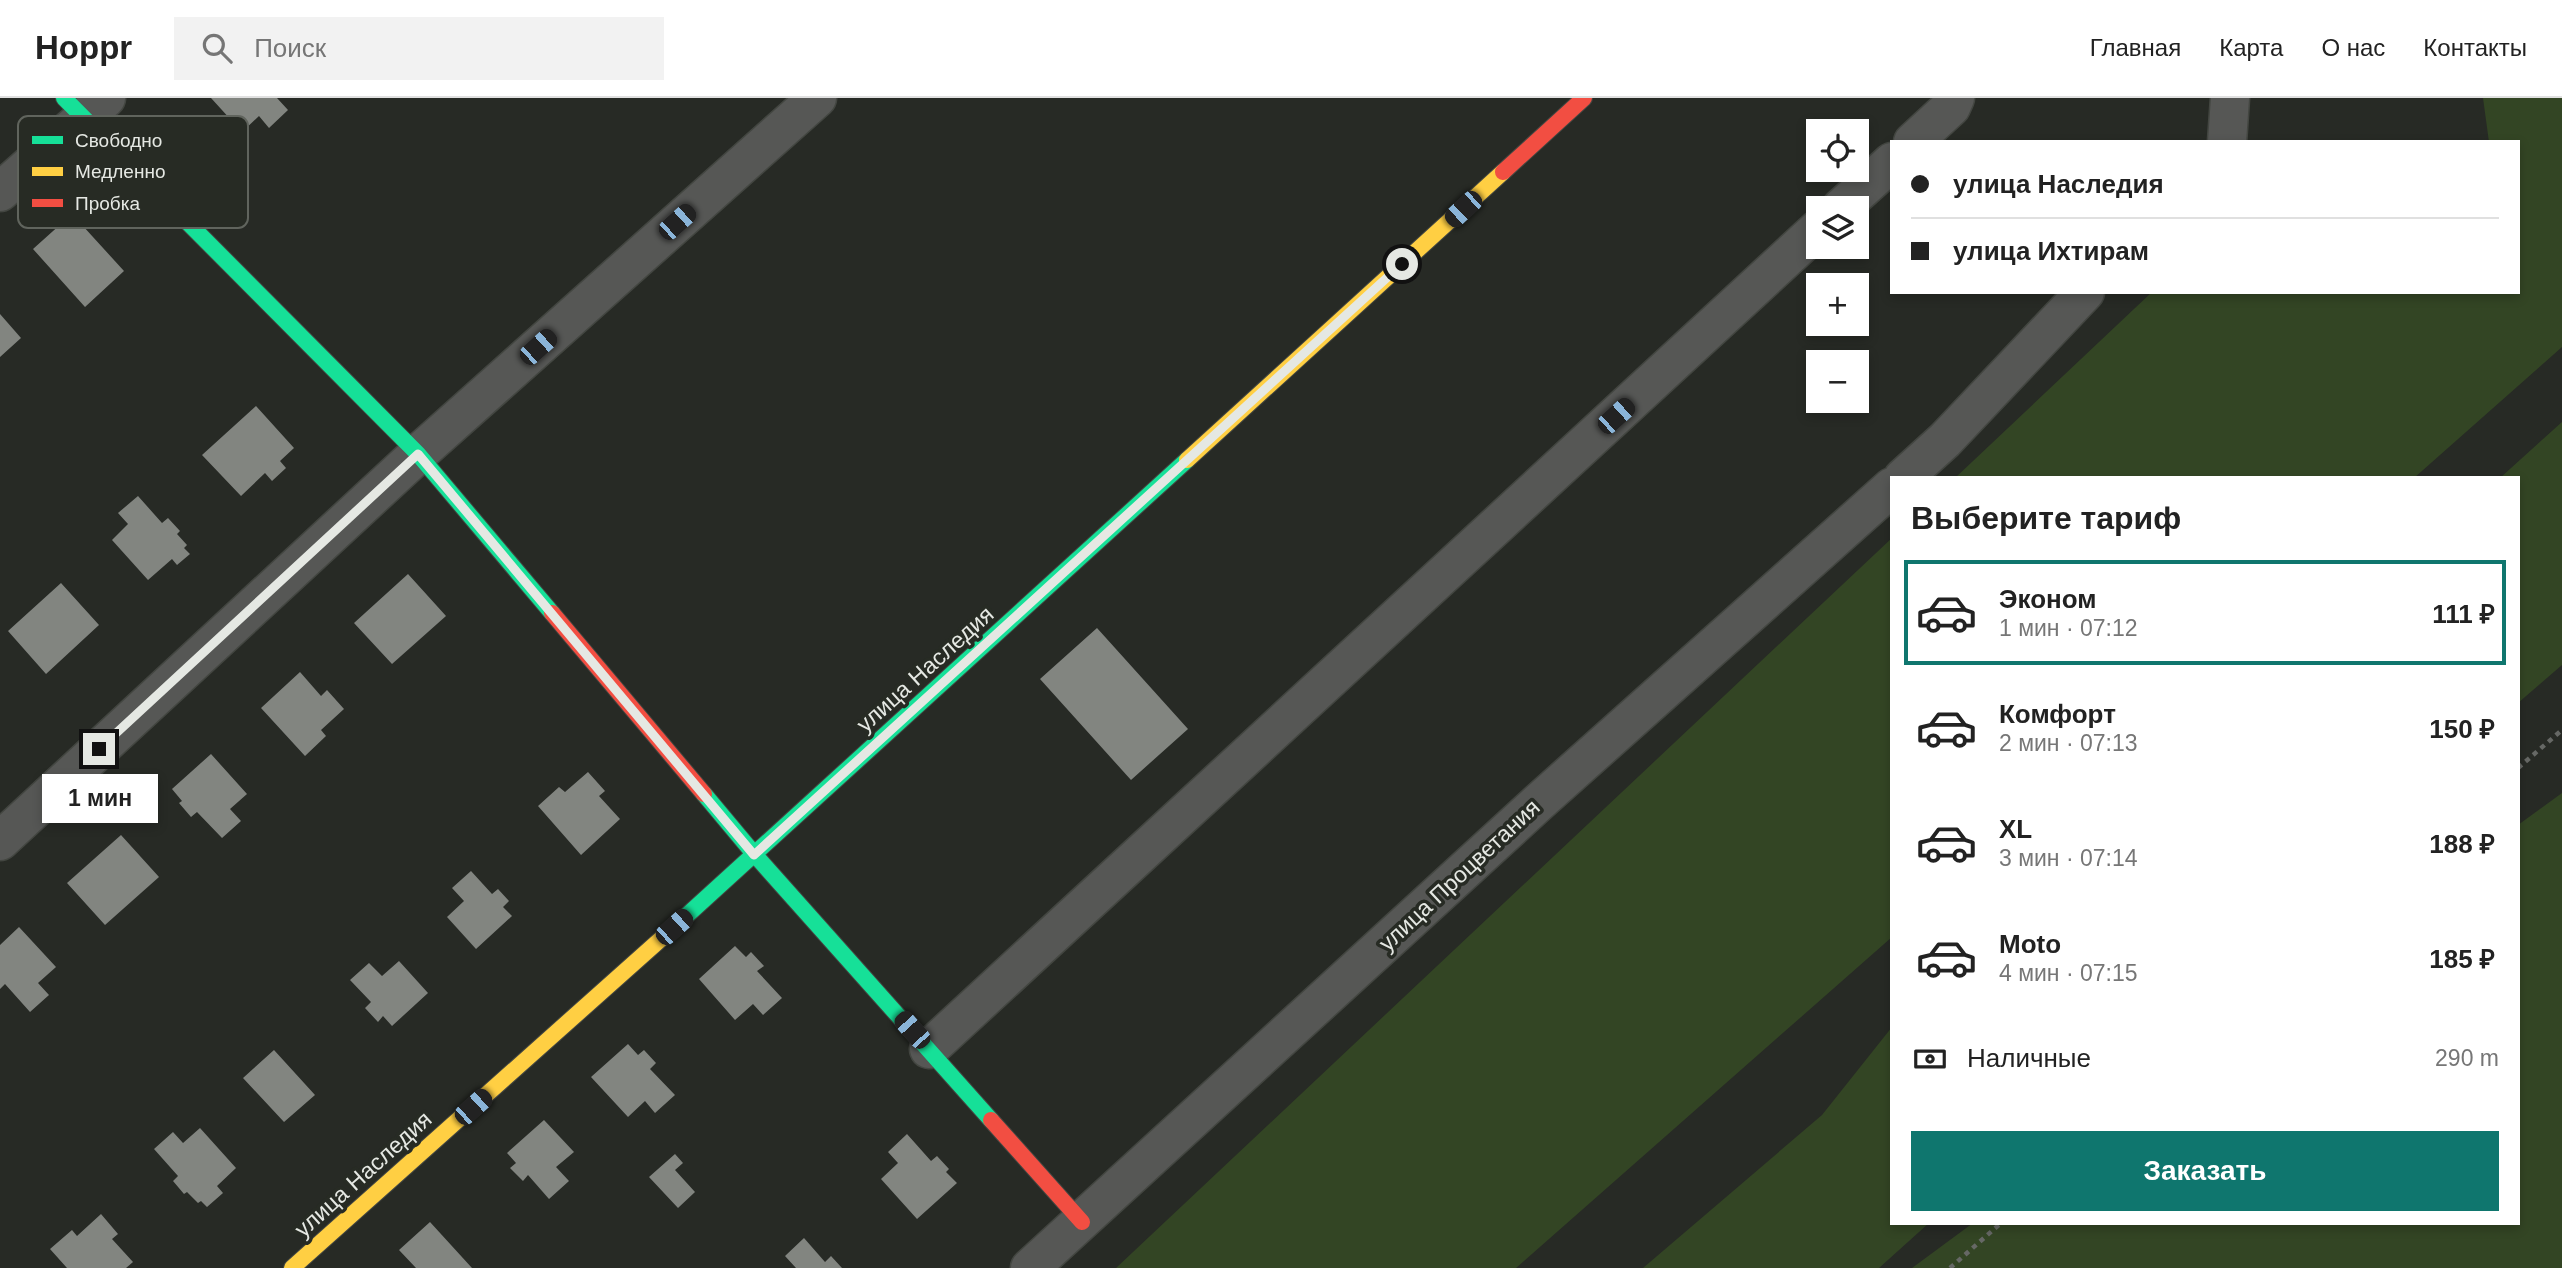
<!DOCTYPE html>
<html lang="ru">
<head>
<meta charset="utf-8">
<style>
  :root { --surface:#fff; --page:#f2f2f2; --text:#222; --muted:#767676; --line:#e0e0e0; --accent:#0f766e }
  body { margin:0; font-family:Arial,sans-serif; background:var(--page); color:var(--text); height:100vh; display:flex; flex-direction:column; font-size:26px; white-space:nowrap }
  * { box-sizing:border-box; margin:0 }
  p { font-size:23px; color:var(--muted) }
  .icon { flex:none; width:38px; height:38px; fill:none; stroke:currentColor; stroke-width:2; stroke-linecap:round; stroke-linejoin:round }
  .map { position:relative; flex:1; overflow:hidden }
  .side { position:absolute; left:1890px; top:378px; width:630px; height:749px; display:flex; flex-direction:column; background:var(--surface); border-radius:0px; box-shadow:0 4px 10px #0003 }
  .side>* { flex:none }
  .banner { position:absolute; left:1890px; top:42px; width:630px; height:154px; border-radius:0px; box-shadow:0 4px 10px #0003; display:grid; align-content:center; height:154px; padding:0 21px; background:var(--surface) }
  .buttons { position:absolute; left:1806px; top:21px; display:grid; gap:14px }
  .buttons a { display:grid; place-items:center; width:63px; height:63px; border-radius:0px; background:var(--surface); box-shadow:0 4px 10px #0003; font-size:35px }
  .end { position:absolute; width:32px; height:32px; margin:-16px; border:9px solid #e5e8e3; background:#111; box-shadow:0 0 0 4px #111 }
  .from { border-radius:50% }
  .bubble { position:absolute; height:49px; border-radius:0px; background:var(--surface); box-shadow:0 4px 10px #0003; font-size:23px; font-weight:800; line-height:49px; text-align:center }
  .car { position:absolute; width:21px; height:42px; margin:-21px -10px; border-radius:9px; box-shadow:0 0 5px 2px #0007; background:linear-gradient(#222 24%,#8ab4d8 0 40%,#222 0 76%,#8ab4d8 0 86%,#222 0) }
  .banner b { display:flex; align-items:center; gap:24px; height:66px; font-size:26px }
  .banner b+b { border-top:2px solid var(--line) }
  .banner i { width:18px; height:18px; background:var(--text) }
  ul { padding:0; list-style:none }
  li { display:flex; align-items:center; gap:21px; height:105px; margin:0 14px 10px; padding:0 7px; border:4px solid transparent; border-radius:0px }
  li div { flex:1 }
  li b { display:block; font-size:26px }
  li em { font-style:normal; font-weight:800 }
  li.on { border-color:var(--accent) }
  li>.icon { width:63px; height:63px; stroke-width:1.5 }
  h2 { padding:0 21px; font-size:32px; line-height:84px }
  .pay { display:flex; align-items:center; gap:18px; height:77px; padding:0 21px; font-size:26px }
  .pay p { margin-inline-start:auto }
  .button { display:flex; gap:14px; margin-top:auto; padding:14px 21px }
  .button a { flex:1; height:80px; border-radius:0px; background:var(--accent); color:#fff; font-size:28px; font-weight:800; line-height:80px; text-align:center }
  header { display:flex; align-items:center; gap:42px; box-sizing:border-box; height:98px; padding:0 35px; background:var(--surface); border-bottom:2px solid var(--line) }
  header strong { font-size:33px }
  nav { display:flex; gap:38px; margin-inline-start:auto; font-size:24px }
  .search { width:490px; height:63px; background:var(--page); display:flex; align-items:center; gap:18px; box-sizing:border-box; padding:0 24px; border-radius:0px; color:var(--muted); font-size:26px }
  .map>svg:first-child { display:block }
  .green { fill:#334524 }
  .building { fill:#828580 }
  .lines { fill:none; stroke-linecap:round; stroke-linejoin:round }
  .street-casing { stroke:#434641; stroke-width:41 }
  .fast-casing { stroke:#434641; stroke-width:18 }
  .slow-casing { stroke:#434641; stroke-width:18 }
  .jam-casing { stroke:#434641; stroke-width:18 }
  .path { stroke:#666865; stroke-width:4.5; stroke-dasharray:5 5; stroke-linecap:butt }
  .street { stroke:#565755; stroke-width:38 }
  .fast { stroke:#16e098; stroke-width:16 }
  .slow { stroke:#ffcf43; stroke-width:16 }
  .jam { stroke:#f24e42; stroke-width:16 }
  .route { stroke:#e5e8e3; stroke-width:9 }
  .labels { text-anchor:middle; stroke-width:7; stroke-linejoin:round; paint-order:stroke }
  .street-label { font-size:23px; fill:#e5e8e3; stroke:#272b24 }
  .key { fill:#272b24; stroke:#60645d; stroke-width:2 }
  .key-label { font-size:19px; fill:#e5e8e3 }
</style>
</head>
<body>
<header>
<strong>Hoppr</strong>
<div class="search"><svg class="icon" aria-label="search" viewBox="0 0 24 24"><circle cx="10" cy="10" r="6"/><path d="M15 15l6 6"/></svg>Поиск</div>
<nav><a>Главная</a><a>Карта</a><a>О нас</a><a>Контакты</a></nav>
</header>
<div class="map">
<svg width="2562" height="1170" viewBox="0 0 2562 1170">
  <rect width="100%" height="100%" fill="#272a25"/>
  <path class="green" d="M 2483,0 L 2562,0 L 2562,249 L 2414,380 L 1955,380 L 2152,194 L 2518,194 L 2518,44 L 2489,44 Z
    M 2562,324 L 2562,567 L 2518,605 L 2518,380 L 2500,380 Z
    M 1892,440 L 1892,839 L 1516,1170 L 1116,1170 Z
    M 2562,695 L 2562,1170 L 1912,1170 L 1973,1125 L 2518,1125 L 2518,727 Z
    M 1892,929 L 1892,1125 L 1929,1125 L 1879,1170 L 1643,1170 L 1822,1017 Z"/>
  <path class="building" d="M 211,0 L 277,0 L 288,12 L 269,30 L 259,18 L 242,34 Z
    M 72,116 L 124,173 L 85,209 L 33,151 Z
    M 0,216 L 21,240 L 0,259 Z
    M 256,308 L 294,350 L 280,363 L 286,370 L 272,383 L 265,375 L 241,398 L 202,357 Z
    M 138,398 L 162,425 L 168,420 L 180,433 L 177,436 L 187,447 L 184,450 L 190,456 L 177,467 L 172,461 L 148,482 L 112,442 L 128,426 L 118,415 Z
    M 408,476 L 446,518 L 392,566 L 354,525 Z
    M 61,485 L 99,527 L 46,576 L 8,533 Z
    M 1097,530 L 1188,631 L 1131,682 L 1040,581 Z
    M 300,574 L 321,598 L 327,592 L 344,611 L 321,632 L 326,638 L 305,658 L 261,610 Z
    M 211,656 L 247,696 L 230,711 L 241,723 L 222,740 L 197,714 L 191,719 L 179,705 L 182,703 L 172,691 Z
    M 588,674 L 605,693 L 599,698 L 620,721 L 581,757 L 538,708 L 559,689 L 565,694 Z
    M 121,737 L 159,779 L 105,827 L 67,785 Z
    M 471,773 L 492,796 L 498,791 L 509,803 L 503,809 L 512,818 L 476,851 L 447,819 L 464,803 L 452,790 Z
    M 19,829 L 56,869 L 38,885 L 49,897 L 30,914 L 5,886 L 0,891 L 0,847 Z
    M 735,848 L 746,859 L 751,854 L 764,868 L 757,873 L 782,900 L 763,917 L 753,906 L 735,922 L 699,881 Z
    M 399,863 L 428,895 L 392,928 L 383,918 L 378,924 L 365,910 L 371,904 L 350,882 L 369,865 L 382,878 Z
    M 628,946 L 638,957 L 644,952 L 656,965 L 650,971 L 675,997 L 655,1015 L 645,1003 L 628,1019 L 591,979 Z
    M 274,952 L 315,997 L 284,1024 L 243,980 Z
    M 544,1022 L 574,1054 L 556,1069 L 569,1083 L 549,1101 L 528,1077 L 523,1083 L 510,1070 L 516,1065 L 507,1055 Z
    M 200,1030 L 236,1070 L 217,1088 L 223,1095 L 207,1109 L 201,1103 L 198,1105 L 187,1094 L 184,1096 L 173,1083 L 178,1078 L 154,1051 L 173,1034 L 183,1045 Z
    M 907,1036 L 931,1063 L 937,1058 L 949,1071 L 946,1074 L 957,1085 L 917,1121 L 881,1081 L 898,1065 L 888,1054 Z
    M 675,1056 L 683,1065 L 675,1072 L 695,1094 L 678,1110 L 649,1079 Z
    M 101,1116 L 118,1136 L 112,1141 L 133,1164 L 126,1170 L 67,1170 L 50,1151 L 72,1132 L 77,1138 Z
    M 430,1124 L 472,1170 L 416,1170 L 399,1152 Z
    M 804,1140 L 825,1164 L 831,1158 L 842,1170 L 796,1170 L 785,1158 Z"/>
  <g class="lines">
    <g class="street-casing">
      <path id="street" d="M 1913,44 L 1951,9 L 1955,0
        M 2227,44 L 2230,0
        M 0,94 L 106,0
        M 1841,110 L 1892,64
        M 1903,380 L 1945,342 L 2085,194
        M 0,743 L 418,356 L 817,0
        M 929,951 L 1818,131
        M 1030,1170 L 1539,704 L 1892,389"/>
    </g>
    <g class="fast-casing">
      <path id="fast" d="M 64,0 L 418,356 L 552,515
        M 704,696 L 755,757 L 991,1022
        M 662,840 L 1187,362"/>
    </g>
    <g class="slow-casing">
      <path id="slow" d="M 1187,362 L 1503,74
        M 292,1170 L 662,840"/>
    </g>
    <g class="jam-casing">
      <path id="jam" d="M 1503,74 L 1584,0
        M 552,515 L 704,696
        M 991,1022 L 1082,1124"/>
    </g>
    <path class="path" d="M 2518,670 L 2562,632
      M 1950,1170 L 2001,1125"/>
    <use href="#street" class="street"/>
    <use href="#fast" class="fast"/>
    <use href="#slow" class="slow"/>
    <use href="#jam" class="jam"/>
  </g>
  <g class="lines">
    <path class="route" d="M 99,651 L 418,356 L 754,757 L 1402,166"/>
  </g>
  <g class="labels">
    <g class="street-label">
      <text transform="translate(925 571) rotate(-42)" y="8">улица Наследия</text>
      <text transform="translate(1459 777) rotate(-43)" y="8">улица Процветания</text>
      <text transform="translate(363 1076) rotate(-42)" y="8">улица Наследия</text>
    </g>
  </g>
  <rect x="18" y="18" width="230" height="112" rx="10" class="key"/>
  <rect x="32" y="38" width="31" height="8" fill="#16e098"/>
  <rect x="32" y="69" width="31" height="9" fill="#ffcf43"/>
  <rect x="32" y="101" width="31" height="8" fill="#f24e42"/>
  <g class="key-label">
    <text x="75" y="49">Свободно</text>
    <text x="75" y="80">Медленно</text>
    <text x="75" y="112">Пробка</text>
  </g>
</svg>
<div class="buttons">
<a><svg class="icon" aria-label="locate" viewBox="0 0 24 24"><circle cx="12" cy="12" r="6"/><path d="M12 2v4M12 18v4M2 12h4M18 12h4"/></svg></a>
<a><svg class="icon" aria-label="layers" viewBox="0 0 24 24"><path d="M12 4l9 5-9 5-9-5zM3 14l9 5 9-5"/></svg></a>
<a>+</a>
<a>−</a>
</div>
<i class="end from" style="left:1402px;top:166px"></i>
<i class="end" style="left:99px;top:651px"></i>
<div class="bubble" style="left:42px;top:676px;width:116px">1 мин</div>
<i class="car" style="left:1463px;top:111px;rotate:227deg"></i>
<i class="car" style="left:677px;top:124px;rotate:48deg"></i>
<i class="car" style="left:538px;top:249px;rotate:48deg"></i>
<i class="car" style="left:1616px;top:318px;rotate:48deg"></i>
<i class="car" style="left:674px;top:829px;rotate:48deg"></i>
<i class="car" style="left:912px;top:932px;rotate:318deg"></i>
<i class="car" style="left:473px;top:1009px;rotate:48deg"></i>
<div class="banner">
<b><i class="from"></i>улица Наследия</b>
<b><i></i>улица Ихтирам</b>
</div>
<section class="side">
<h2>Выберите тариф</h2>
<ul>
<li class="on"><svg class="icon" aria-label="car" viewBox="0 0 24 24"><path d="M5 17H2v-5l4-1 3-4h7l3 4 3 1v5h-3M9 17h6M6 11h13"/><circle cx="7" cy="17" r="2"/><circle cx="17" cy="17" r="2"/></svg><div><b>Эконом</b><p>1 мин · 07:12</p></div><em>111 ₽</em></li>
<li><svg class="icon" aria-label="car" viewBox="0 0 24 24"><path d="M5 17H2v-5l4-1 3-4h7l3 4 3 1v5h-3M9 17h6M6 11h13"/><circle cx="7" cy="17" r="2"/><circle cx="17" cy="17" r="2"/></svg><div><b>Комфорт</b><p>2 мин · 07:13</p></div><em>150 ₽</em></li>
<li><svg class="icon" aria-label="car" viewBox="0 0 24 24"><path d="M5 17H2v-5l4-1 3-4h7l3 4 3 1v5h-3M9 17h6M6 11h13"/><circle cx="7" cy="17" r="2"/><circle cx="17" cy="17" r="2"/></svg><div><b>XL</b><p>3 мин · 07:14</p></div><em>188 ₽</em></li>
<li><svg class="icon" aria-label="car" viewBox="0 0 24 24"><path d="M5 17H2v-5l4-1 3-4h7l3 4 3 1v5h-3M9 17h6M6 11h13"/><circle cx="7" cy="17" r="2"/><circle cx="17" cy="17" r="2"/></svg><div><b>Moto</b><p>4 мин · 07:15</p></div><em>185 ₽</em></li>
</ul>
<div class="pay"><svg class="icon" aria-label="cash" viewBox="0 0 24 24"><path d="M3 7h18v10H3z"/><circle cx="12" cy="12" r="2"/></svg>Наличные<p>290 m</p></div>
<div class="button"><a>Заказать</a></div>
</section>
</div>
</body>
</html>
